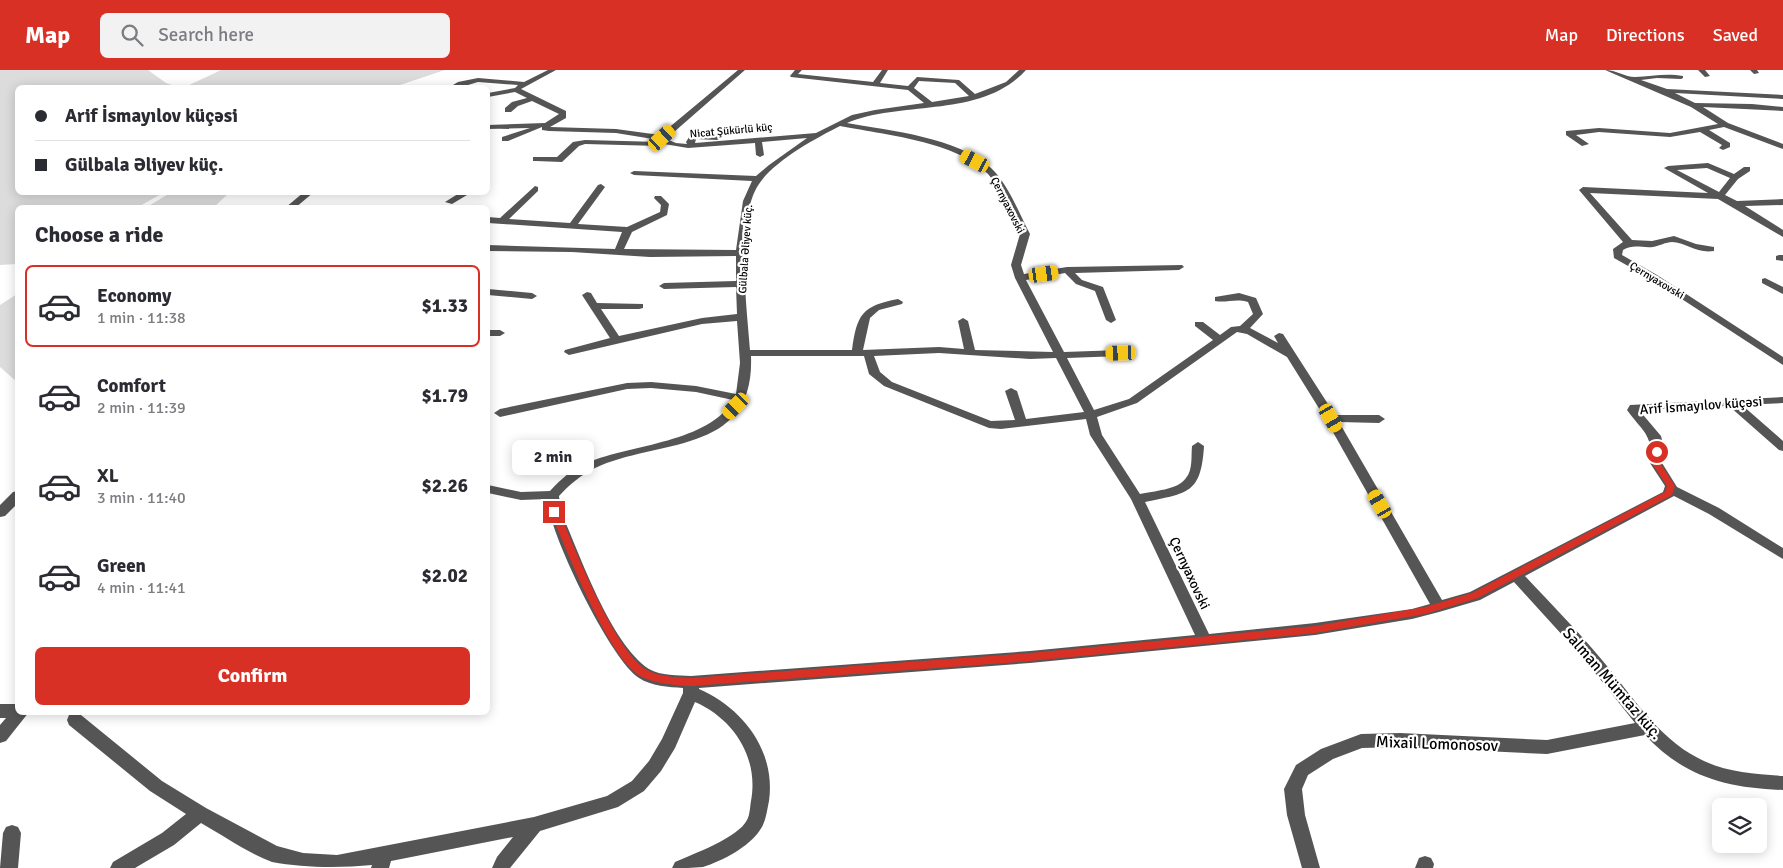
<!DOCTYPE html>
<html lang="en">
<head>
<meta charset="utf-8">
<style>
  :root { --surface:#fff; --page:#f2f2f3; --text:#2b2b33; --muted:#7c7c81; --line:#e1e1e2; --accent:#d93025 }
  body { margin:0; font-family:Signika,sans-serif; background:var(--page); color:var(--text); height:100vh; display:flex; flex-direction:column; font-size:19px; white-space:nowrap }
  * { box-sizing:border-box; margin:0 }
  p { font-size:16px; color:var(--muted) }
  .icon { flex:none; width:28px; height:28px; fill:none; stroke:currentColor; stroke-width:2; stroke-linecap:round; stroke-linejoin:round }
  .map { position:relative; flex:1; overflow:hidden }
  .side { position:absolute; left:15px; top:135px; width:475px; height:510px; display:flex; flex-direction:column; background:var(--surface); border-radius:8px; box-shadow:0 2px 12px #0003 }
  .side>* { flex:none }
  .top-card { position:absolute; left:15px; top:15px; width:475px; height:110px; border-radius:8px; box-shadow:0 2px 12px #0003; display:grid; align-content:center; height:110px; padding:0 20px; background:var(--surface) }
  .buttons { position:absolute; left:1712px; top:728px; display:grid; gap:10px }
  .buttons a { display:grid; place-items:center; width:55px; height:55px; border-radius:8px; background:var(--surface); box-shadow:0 2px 12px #0003; font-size:25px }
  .end { position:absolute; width:22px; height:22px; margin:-11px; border:6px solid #d93025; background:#fff; box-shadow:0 0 0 2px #fff }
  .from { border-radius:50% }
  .bubble { position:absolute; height:35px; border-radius:8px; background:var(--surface); box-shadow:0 2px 12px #0003; font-size:16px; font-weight:700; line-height:35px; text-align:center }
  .car { position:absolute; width:15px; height:30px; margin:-15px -8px; border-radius:6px; box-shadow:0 0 4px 1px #0007; background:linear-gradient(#f5c518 24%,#345 0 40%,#f5c518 0 76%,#345 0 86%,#f5c518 0) }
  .top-card b { display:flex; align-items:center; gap:18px; height:48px; font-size:19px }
  .top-card b+b { border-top:1px solid var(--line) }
  .top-card i { width:12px; height:12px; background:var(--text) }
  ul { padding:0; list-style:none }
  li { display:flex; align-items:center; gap:15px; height:82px; margin:0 10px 8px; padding:0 10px; border:2px solid transparent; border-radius:8px }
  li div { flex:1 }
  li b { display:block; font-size:19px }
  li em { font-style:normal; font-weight:700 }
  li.selected { border-color:var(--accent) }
  li>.icon { width:45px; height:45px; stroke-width:1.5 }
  h2 { padding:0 20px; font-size:22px; line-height:60px }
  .action { display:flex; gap:10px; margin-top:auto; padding:10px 20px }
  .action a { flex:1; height:58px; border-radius:8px; background:var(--accent); color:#fff; font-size:20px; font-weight:700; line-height:58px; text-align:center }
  header { display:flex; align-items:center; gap:30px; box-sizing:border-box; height:70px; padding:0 25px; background:var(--accent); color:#fff }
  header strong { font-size:24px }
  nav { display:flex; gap:28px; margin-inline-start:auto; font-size:18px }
  .search { width:350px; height:45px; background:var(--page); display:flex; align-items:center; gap:12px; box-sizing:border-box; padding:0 18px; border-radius:8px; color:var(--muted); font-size:19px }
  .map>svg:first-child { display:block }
  .green { fill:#dcdcdc }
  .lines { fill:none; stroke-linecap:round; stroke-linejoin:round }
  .minor { fill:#555; fill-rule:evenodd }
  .route { fill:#d93025 }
  .labels { text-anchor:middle; stroke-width:4.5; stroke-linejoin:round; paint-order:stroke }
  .far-street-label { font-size:11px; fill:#000; stroke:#fff }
  .street-label { font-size:14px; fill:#000; stroke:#fff }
  .near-street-label { font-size:16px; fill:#000; stroke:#fff }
</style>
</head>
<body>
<header>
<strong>Map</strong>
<div class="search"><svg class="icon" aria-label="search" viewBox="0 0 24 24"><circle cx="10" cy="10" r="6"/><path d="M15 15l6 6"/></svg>Search here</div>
<nav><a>Map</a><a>Directions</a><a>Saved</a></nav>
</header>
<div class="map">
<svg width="1783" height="798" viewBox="0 0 1783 798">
  <rect width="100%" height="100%" fill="#fff"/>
  <path class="green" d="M 0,0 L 148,0 L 166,13 L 178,17 L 18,18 L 18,122 L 163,123 L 138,137 L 18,138 L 17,194 L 0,195 Z
    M 221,0 L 445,0 L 394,17 L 185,17 Z
    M 170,123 L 170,122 L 229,123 L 214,137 L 147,137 Z
    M 17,224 L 17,312 L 0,297 L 0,235 Z"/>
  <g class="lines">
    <path class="minor" d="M 548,0 L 556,0 L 521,19 L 566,41 L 566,48 L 550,57 L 616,59 L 660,65 L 738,0 L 745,0 L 666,69 L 676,73 L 687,74 L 686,72 L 691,64 L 694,64 L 717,66 L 721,68 L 717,70 L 696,69 L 695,73 L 816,63 L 852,45 L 875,40 L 924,33 L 908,20 L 791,7 L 790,6 L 795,0 L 802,0 L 798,4 L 873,12 L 882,0 L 888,0 L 880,13 L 908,16 L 917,7 L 959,10 L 975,24 L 1006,12 L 1019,0 L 1026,0 C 982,49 903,30 847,53 C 891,61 957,67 991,98 C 1007,112 1020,145 1030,164 L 1021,195 L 1024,204 L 1067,197 L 1182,195 L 1184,197 L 1179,200 L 1075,203 L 1082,210 L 1103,217 L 1116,250 L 1111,253 L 1106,250 L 1095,221 L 1076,214 L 1065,203 L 1026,210 L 1064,282 L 1121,280 L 1126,283 L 1121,286 L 1067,288 L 1094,340 L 1129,329 L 1213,270 L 1195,256 L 1195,252 L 1203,252 L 1220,265 L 1231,257 L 1240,256 L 1253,244 L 1248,232 C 1236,228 1227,233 1215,231 L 1215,227 L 1239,223 L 1256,228 L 1263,244 L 1250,258 L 1278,273 L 1274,266 L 1279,263 L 1283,264 L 1335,345 L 1379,345 L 1385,349 L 1379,353 L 1339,352 L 1442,530 L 1470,522 L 1663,422 L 1665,416 L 1650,393 C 1654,365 1642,361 1627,340 L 1630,335 L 1783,327 L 1783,333 L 1742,335 L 1783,371 L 1783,381 L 1779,380 L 1729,336 L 1639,340 L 1661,366 L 1664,378 L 1662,393 L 1677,417 L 1719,438 L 1783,478 L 1783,489 L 1709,444 L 1674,426 L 1525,506 C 1551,534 1578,561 1602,590 C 1631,624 1657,667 1698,688 C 1724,702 1753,704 1783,706 L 1783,720 C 1727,718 1684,707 1645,665 L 1547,684 L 1400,677 L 1362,678 L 1333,689 L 1308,705 L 1302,719 L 1305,745 L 1320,798 L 1302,798 L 1287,745 L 1284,719 L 1296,695 L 1321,679 L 1361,664 L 1400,663 L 1547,670 L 1635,653 L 1584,589 L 1514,512 L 1480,530 L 1439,542 L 1412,549 L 1315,565 L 1030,593 L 699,618 L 699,619 C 743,638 776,681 769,731 C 767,740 766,752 760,760 C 749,777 722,791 703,797 C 694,798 681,798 672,798 L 675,792 C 693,784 738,768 747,750 C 750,745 750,736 751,731 C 759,688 734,649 695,632 L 675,678 L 661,701 L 644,721 L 618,737 L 540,761 L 510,798 L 492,798 L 497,787 L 513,767 L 391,791 L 389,798 L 371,798 L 372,795 C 341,798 303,798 272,792 C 248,783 224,766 201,753 L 174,775 L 135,798 L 110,798 L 113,792 L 162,763 L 186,744 L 150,721 L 69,655 L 67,650 L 69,645 L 75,643 L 81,645 L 162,711 L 206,738 L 277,776 L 303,783 L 337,785 L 534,747 L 607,726 L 632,711 L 649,691 L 662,669 L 683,623 L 683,618 C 669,617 651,616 639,608 C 610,589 549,463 547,429 L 521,430 L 488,423 L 488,415 L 521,422 L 550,421 C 561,409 573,398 589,392 C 630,375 710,372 733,330 L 696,322 L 651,318 L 627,319 L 500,347 L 494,343 L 500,339 L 627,313 L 651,312 L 696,316 L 736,324 L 740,293 L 737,251 L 702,254 L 569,285 L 564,282 L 565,280 L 610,268 L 582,225 L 587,222 L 591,223 L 597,233 L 643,234 L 643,238 L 639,239 L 601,239 L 619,266 L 702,248 L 737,244 L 736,217 L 664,219 L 659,216 L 664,213 L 736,211 L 736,186 L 650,187 L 572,182 L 488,181 L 488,175 L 615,179 L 622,162 L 488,153 L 488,147 L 500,148 L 535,116 L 538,117 L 538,121 L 509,149 L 570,153 L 598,115 L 601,114 L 605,117 L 578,154 L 627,157 L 660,142 L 661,135 L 654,128 L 655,126 L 661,126 L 669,134 L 667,145 L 632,162 L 624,179 L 736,180 L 743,131 L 752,111 L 634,105 L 630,103 L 634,101 L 756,106 L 769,95 L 807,68 L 762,72 L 764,85 L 760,87 L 756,85 L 755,73 L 688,78 L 664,74 L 660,76 L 585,74 L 579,76 L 562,92 L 536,91 L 533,91 L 533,87 L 557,87 L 573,72 L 585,70 L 660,72 L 659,70 L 616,63 L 549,61 L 542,60 L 542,57 L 508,71 L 502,71 L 502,67 L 530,58 L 488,59 L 488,55 L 545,53 L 559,44 L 532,31 L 518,36 L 511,42 L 505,42 L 505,38 L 512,32 L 527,28 L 515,22 L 488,27 L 488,23 L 515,18 L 518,15 L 478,12 L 458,18 L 448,18 L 458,12 L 478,8 L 524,12 ZM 919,11 L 955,13 L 969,26 L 932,32 L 914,18 ZM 840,56 C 881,64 959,72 988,104 C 1002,120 1011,144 1020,164 L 1011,195 L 1015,208 L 1053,282 L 975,280 L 968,251 L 963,248 L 958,251 L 964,279 L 939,277 L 863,280 L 870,248 L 879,240 L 902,234 L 903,232 L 898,229 C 862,236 857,244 852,280 L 750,280 C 747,238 735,149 759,114 C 774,91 816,68 840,56 ZM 1237,262 L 1247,264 L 1287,287 L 1325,348 L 1430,534 L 1412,539 L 1315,553 L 1209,564 L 1145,432 C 1188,423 1201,424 1204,376 L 1198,372 L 1192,376 C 1191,386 1193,400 1186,408 C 1178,420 1153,421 1140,424 L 1102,365 L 1097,347 L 1137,333 ZM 939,283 L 1030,289 L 1056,288 L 1084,342 L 1026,349 L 1017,321 L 1011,318 L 1005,321 L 1015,350 L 991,351 L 892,312 L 880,302 L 874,286 ZM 751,286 L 864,286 L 869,304 L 884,316 L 989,358 L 1001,359 L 1086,349 L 1090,365 L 1131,429 L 1195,565 L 1030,581 L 691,606 C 678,605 661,606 649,599 C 610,573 580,485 561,442 L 559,426 C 570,414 581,405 595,398 C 658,368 755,386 751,286 Z
      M 1605,0 C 1616,0 1625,7 1635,7 C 1652,6 1667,3 1683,6 L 1683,8 L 1681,9 L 1657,8 L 1641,10 L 1667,19 L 1783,25 L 1783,29 L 1675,23 L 1695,33 L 1752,34 L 1783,37 L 1783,41 L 1703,37 L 1728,53 L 1783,74 L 1783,79 L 1724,57 L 1709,60 L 1730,73 L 1730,77 L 1723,80 L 1719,78 L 1722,75 L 1700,62 L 1670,67 L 1599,62 L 1576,65 L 1589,74 L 1582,76 L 1566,65 L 1566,61 L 1599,58 L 1670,63 L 1718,54 L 1691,37 Z
      M 1698,0 L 1705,0 L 1710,6 L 1705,7 Z
      M 1750,0 L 1757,0 L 1759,3 L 1754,4 Z
      M 1708,93 L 1734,104 L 1744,97 L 1750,97 L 1750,101 L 1738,109 L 1725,125 L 1737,131 L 1783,129 L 1783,135 L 1745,136 L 1783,160 L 1783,167 L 1718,129 L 1590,123 L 1632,170 L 1652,171 L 1674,166 L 1696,174 L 1714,177 L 1714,181 C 1697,184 1685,172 1672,172 C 1666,172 1659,176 1653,177 C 1641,178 1633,174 1623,180 L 1622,185 L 1657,205 L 1783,287 L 1783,295 L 1651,209 L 1614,188 L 1613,179 L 1623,172 L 1579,120 L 1583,117 L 1708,123 L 1664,98 L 1668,96 ZM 1707,98 L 1730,108 L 1719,122 L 1677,100 Z
      M 304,122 L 314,122 L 295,138 L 285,138 Z
      M 461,122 L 472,122 L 452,134 L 445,132 Z
      M 1779,185 L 1783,185 L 1783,191 L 1776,190 L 1776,186 Z
      M 1765,208 L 1783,217 L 1783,224 L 1762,213 L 1762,209 Z
      M 488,219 L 532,223 L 537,226 L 532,229 L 488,225 Z
      M 488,260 L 500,260 L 505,263 L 500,266 L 488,266 Z
      M 18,421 L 18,433 L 5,446 L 0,447 L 0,435 L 13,422 Z
      M 0,634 L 18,634 L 18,642 L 29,642 L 6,671 L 0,673 L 0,655 L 6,648 L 0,648 Z
      M 12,755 L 18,757 L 21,763 L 18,798 L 0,798 L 3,763 L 6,757 Z
      M 1425,786 L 1431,788 L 1434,794 L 1433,798 L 1415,798 L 1419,788 Z"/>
  </g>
  <path class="route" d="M 1657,379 L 1661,382 L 1660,393 L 1675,416 L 1672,425 L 1478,528 L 1425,544 L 1315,563 L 1030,591 L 691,616 C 674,615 657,614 642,607 C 608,590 567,479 550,442 L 554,439 L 559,442 C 575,478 616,586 649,601 C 661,607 677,607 691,608 L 1030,583 L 1315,556 L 1425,537 L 1472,523 L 1665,422 L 1667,416 L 1652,393 L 1653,382 Z"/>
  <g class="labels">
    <g class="far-street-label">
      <text transform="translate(731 60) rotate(-5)" y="4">Nicat Şükürlü küç</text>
      <text transform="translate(1008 135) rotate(63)" y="4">Çernyaxovski</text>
      <text transform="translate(745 179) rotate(-86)" y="4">Gülbala Əliyev küç.</text>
      <text transform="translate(1657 210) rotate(31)" y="4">Çernyaxovski</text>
    </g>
    <g class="street-label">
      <text transform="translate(1701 335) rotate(-4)" y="5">Arif İsmayılov küçəsi</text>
      <text transform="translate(1190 503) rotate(65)" y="5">Çernyaxovski</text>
    </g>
    <g class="near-street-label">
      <text transform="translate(1613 613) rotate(49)" y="6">Salman Mümtaz küç.</text>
      <text transform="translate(1437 673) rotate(2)" y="6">Mixail Lomonosov</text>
    </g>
  </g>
</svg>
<div class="buttons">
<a><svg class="icon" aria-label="layers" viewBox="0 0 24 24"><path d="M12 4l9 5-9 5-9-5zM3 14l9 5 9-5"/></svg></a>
</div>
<i class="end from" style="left:1657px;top:382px"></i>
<i class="end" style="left:554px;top:442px"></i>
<div class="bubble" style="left:512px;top:370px;width:82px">2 min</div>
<i class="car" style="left:662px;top:68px;rotate:48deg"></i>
<i class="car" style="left:975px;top:91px;rotate:297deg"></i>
<i class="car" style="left:1044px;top:204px;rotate:82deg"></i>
<i class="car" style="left:1121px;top:283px;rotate:268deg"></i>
<i class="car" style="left:736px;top:336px;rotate:224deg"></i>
<i class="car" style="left:1331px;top:348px;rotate:150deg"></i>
<i class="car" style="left:1380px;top:434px;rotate:330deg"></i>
<div class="top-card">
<b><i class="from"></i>Arif İsmayılov küçəsi</b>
<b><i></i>Gülbala Əliyev küç.</b>
</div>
<section class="side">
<h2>Choose a ride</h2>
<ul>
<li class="selected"><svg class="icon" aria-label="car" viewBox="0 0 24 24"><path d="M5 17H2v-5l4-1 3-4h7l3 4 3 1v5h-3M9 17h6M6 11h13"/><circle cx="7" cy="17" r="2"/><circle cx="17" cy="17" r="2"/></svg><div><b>Economy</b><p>1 min · 11:38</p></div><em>$1.33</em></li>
<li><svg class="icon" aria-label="car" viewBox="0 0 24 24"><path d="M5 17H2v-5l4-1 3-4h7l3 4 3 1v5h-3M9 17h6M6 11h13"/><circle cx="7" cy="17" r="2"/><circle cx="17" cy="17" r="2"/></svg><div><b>Comfort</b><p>2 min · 11:39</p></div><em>$1.79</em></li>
<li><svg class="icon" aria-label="car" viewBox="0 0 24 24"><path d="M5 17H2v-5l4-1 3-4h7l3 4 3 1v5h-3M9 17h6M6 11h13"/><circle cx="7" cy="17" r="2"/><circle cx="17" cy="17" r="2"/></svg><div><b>XL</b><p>3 min · 11:40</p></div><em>$2.26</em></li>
<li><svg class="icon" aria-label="car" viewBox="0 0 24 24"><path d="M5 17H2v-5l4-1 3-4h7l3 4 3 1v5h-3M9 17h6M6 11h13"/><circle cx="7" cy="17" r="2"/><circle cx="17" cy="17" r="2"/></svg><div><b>Green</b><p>4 min · 11:41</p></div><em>$2.02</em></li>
</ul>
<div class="action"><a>Confirm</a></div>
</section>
</div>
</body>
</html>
